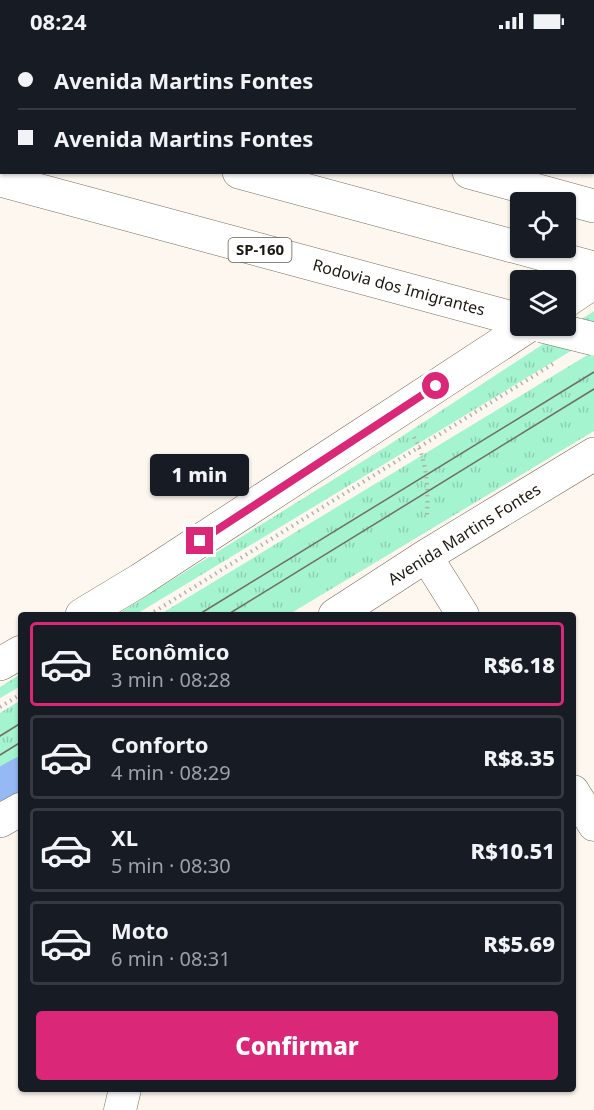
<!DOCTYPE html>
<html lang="pt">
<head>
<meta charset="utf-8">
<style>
  :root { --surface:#171b24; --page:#20242c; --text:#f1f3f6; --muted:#9ea1a6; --line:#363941; --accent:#db2777 }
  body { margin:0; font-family:"Noto Sans",sans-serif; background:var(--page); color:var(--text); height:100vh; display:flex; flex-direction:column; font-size:22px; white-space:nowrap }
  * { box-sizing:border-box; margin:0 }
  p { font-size:20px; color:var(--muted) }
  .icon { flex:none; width:33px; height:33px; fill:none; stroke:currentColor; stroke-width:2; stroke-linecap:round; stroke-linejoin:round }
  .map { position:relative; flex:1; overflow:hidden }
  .panel { position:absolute; left:18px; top:570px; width:558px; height:480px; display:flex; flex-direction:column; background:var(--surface); border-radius:6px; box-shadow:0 2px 4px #0004 }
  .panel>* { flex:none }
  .guide { position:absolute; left:0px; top:0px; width:594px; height:132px; box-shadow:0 2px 4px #0004; display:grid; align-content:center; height:132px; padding:0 18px; background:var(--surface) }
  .tools { position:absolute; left:510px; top:150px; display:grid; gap:12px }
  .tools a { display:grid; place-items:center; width:66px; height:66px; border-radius:6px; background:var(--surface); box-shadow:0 2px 4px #0004; font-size:30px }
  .end { position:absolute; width:27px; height:27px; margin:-14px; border:8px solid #db2777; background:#fff; box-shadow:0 0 0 3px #fff }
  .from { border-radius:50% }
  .bubble { position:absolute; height:42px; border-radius:6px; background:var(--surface); box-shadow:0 2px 4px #0004; font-size:20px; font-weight:800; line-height:42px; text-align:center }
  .guide b { display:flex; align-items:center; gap:21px; height:57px; font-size:22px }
  .guide b+b { border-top:2px solid var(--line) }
  .guide i { width:15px; height:15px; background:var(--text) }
  ul { padding:10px 0 0; list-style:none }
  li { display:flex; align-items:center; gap:18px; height:84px; margin:0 12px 9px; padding:0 6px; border:3px solid var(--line); border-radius:6px }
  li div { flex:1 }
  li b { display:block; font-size:22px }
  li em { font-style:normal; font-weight:800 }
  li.selected { border-color:var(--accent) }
  li>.icon { width:54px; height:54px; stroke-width:1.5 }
  .action { display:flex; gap:12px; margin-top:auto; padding:12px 18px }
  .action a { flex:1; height:69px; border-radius:6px; background:var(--accent); color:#fff; font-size:24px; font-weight:800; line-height:69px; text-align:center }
  .status { display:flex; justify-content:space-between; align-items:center; height:42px; padding:0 30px; background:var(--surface); direction:ltr }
  .status svg { height:16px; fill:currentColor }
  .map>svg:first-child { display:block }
  .grass { fill:url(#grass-tufts) }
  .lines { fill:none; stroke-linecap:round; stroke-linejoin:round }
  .canal { stroke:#94b9f5; stroke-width:32 }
  .minor-casing { stroke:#776a5a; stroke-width:33 }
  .secondary-casing { stroke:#776a5a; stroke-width:34 }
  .motorway-casing { stroke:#776a5a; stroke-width:34 }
  .path { stroke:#b6b0a9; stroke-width:4; stroke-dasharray:1.5 4.5; stroke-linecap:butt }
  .minor { stroke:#fff; stroke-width:32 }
  .secondary { stroke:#fff; stroke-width:33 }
  .motorway { stroke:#fff; stroke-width:33 }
  .tram { stroke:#726d66; stroke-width:1.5 }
  .motorway-bridge-casing { stroke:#776a5a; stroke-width:34; stroke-linecap:butt }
  .motorway-bridge { stroke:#fff; stroke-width:33 }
  .route { stroke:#db2777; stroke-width:8 }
  .labels { text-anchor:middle; stroke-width:4.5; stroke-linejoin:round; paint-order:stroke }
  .shield { fill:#fff; stroke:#605d58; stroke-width:1.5 }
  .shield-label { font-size:15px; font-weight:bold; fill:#1c1710 }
  .street-label { font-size:16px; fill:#1c1710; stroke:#fff }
</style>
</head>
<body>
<div class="status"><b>08:24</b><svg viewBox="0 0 49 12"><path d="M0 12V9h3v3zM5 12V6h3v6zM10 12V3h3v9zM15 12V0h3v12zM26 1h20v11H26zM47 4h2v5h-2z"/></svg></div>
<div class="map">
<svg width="594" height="1068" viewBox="0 0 594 1068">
  <defs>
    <pattern id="grass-tufts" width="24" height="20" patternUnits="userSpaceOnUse" patternTransform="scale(1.5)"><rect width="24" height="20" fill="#a3f4cf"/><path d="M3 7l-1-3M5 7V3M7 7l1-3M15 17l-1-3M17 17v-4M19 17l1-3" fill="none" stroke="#8cd0b1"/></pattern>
  </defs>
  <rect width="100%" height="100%" fill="#fdf7f0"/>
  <path class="grass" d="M 594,269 L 594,295 L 135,573 L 116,573 L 384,406 Z
    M 594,309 L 594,389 L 288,573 L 159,573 Z
    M 21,632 L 21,644 L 0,656 L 0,645 Z
    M 21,658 L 21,715 L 0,728 L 0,671 Z"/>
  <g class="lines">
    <path class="canal" d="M 0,743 L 21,731"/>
    <g class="minor-casing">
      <path id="minor" d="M 370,2 L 370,0
        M 426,514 L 463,573
        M 573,749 L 594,783
        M 120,1068 L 125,1047"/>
    </g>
    <g class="secondary-casing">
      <path id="secondary" d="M 566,259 L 594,240
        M 82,573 L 140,538 L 528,284
        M 335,573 L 426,514 L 594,412
        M 0,622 L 21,610
        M 0,779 L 21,767"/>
    </g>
    <g class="motorway-casing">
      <path id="motorway" d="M 0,6 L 2,7
        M 0,66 L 2,67
        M 239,130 L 594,226
        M 469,130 L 594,164
        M 0,138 L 520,278"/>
    </g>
    <path class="path" d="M 414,395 C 428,420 428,448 427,475
      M 149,573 L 556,320
      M 0,665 L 21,652"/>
    <use href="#minor" class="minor"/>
    <use href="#secondary" class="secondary"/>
    <use href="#motorway" class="motorway"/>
    <path class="tram" d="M 198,573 L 594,330
      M 227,573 L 594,347
      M 0,694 L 21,681
      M 0,713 L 21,700"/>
    <g class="motorway-bridge-casing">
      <path id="motorway-bridge" d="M 542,284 L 594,297"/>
    </g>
    <use href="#motorway-bridge" class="motorway-bridge"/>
  </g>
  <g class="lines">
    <path class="route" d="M 200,499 L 436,344"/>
  </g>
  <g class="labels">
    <rect class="shield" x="228.5" y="196" width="63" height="24" rx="4.5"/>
    <g class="shield-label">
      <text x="260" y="213">SP-160</text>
    </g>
    <g class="street-label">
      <text transform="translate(399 245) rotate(15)" y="6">Rodovia dos Imigrantes</text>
      <text transform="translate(464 492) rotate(-32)" y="6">Avenida Martins Fontes</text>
    </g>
  </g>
</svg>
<div class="tools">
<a><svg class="icon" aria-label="locate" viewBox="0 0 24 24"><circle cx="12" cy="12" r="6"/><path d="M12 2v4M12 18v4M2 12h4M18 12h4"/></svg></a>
<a><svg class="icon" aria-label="layers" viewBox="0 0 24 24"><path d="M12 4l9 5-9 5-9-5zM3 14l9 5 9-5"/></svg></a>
</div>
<i class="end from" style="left:436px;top:344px"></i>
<i class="end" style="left:200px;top:499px"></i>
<div class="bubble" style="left:150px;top:412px;width:99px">1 min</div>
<div class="guide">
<b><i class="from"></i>Avenida Martins Fontes</b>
<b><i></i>Avenida Martins Fontes</b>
</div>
<section class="panel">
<ul>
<li class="selected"><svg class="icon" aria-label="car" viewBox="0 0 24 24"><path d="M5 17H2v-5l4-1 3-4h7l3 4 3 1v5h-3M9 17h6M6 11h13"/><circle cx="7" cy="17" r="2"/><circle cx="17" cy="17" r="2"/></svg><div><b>Econômico</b><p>3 min · 08:28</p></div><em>R$6.18</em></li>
<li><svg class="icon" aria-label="car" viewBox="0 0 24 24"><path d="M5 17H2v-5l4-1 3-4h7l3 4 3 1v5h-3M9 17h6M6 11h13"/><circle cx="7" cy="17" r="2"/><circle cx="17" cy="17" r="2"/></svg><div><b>Conforto</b><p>4 min · 08:29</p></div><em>R$8.35</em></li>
<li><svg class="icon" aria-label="car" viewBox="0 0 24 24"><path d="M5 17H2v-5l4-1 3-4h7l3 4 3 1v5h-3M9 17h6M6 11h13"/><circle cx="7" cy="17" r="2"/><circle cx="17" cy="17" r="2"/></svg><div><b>XL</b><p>5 min · 08:30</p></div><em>R$10.51</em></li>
<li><svg class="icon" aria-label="car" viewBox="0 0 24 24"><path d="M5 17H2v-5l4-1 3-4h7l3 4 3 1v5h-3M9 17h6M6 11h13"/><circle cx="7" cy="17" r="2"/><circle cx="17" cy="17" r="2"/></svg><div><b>Moto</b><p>6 min · 08:31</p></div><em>R$5.69</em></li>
</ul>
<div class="action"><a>Confirmar</a></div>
</section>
</div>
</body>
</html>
